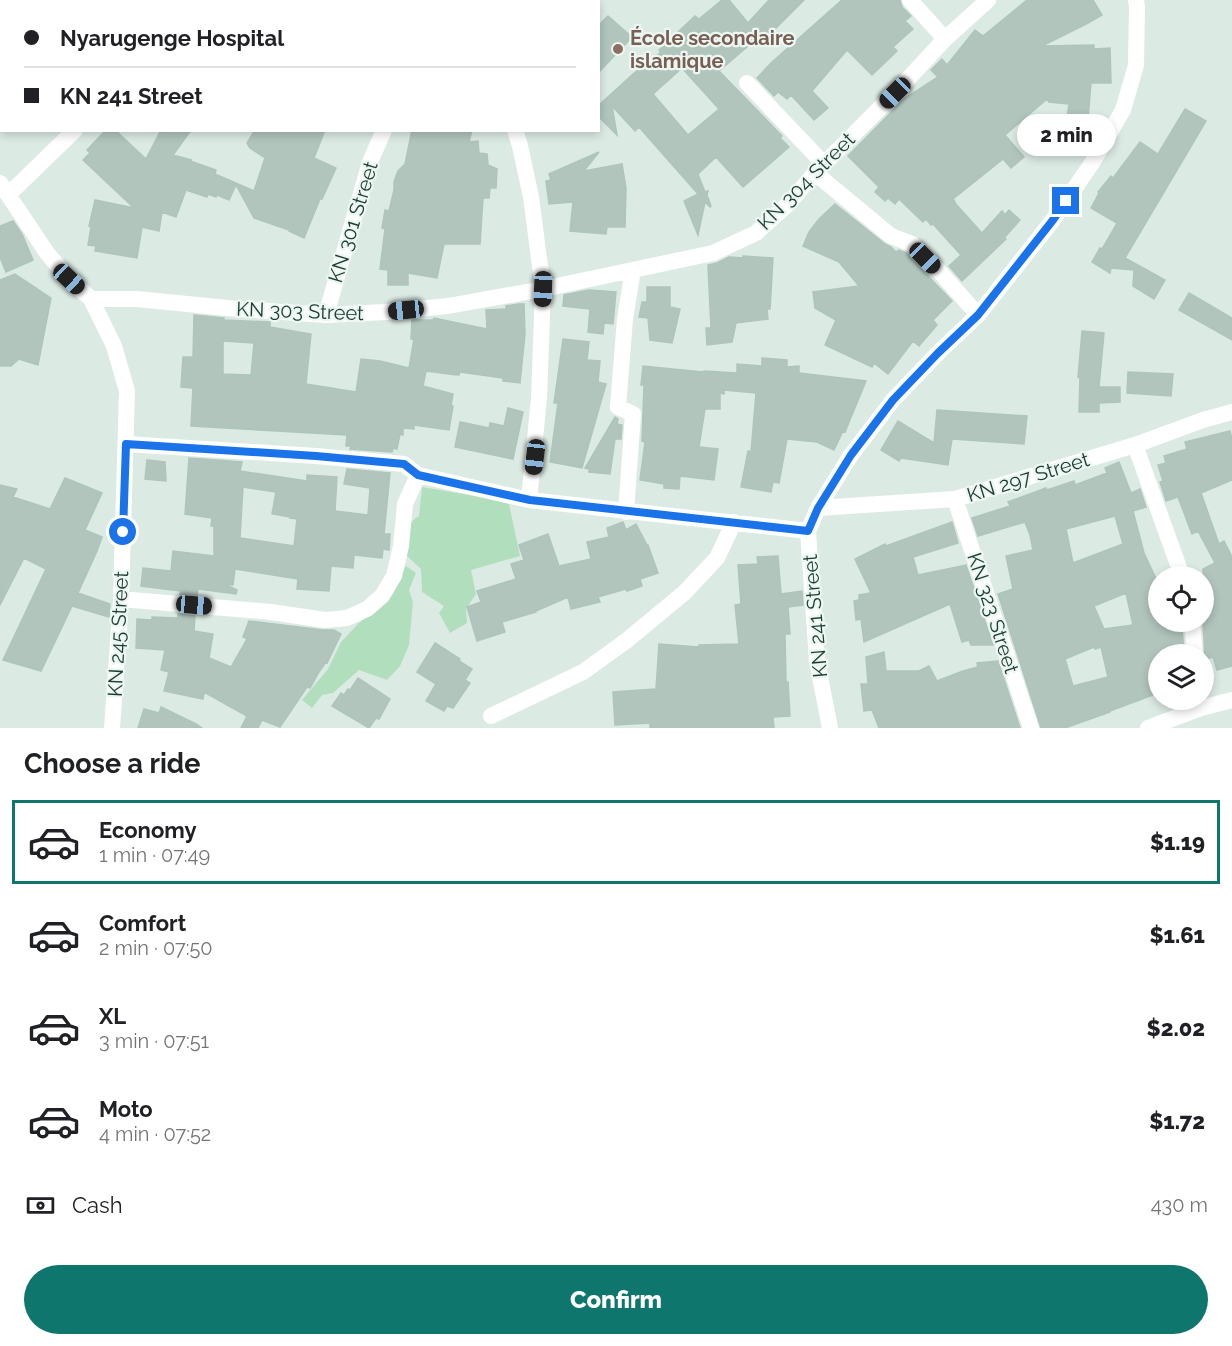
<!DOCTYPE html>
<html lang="en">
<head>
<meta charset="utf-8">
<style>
  :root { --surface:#fff; --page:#f6f6f6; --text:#202124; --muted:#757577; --line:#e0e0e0; --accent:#0f766e }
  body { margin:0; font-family:Raleway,sans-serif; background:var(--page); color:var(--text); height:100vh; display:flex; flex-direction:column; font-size:22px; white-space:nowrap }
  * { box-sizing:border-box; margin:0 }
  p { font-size:20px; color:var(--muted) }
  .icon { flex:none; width:33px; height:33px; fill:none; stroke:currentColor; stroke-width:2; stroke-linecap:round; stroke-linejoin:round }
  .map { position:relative; height:728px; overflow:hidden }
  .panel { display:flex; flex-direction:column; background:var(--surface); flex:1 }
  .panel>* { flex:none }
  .hud { position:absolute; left:0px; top:0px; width:600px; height:132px; box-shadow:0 3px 9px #0003; display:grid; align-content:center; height:132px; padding:0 24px; background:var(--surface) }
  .controls { position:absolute; left:1148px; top:566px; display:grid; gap:12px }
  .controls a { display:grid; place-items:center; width:66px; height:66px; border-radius:50%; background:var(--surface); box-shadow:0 3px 9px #0003; font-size:30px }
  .end { position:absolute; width:27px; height:27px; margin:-14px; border:8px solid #1a73e8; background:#fff; box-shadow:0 0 0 3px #fff }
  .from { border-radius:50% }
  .bubble { position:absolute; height:42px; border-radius:21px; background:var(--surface); box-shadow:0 3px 9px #0003; font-size:20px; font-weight:800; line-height:42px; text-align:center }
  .car { position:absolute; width:18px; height:36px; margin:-18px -9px; border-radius:8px; box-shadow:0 0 4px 2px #0007; background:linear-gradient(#222 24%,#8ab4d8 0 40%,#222 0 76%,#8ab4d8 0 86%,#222 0) }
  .hud b { display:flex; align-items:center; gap:21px; height:57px; font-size:22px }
  .hud b+b { border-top:2px solid var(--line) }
  .hud i { width:15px; height:15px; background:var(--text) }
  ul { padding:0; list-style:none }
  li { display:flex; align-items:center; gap:18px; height:84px; margin:0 12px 9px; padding:0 12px; border:3px solid transparent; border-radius:0px }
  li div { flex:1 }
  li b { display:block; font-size:22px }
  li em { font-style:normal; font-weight:800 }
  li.selected { border-color:var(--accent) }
  li>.icon { width:54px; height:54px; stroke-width:1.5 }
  h2 { padding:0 24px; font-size:27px; line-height:72px }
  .pay { display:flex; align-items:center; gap:15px; height:66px; padding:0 24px; font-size:22px }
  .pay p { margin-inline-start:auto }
  .primary-button { display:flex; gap:12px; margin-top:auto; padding:12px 24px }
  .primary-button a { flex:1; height:69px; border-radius:36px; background:var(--accent); color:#fff; font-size:24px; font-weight:800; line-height:69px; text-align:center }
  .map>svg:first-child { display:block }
  .green { fill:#b1dfbd }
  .building { fill:#b1c5bd; stroke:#aec5bb; stroke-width:1.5; fill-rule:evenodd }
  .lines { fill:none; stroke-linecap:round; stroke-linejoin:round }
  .minor { stroke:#fff; stroke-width:16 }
  .route { stroke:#1a73e8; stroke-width:8 }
  .education-dot { fill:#8d6e63; stroke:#ecf7f2; stroke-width:2 }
  .labels { text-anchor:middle; stroke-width:4.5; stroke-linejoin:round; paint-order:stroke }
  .education-label { font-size:20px; font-weight:bold; fill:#785e54; stroke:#ecf7f2; text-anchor:start }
  .street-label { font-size:20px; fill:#1c3b33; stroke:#ecf7f2 }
</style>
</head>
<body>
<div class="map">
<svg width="1232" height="728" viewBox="0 0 1232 728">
  <rect width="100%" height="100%" fill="#dceae4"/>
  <path class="green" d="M 422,487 L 487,498 L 509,504 L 520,556 L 471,570 L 476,594 L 466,609 L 467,623 L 450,633 L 439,613 L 444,606 L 422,592 L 421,569 L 407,556 C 408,540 403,525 419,516 Z
    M 406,566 L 416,573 L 409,590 L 413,602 L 409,645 L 400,666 L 387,680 L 359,670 L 333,693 L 322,695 L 312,708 L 302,700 L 328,669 L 341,642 L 359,623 L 393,594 L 396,584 Z"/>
  <path class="building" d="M 722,0 L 729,0 L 748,23 L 769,0 L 804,0 L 765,39 L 761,35 L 719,71 L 782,136 L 780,138 L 789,147 L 743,187 L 716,157 L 698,174 L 705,192 L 708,191 L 707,195 L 711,206 L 710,207 L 705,202 L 698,235 L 684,201 L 698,194 L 639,127 L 635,131 L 612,106 L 617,135 L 598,116 L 598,106 L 633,74 L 661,52 L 659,50 L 695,16 L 699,19 ZM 682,68 L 719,109 L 688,135 L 653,94 Z
    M 842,0 L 900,0 L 902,7 L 911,16 L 905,21 L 913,29 L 893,47 L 897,51 L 872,75 L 847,50 L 812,91 L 828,108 L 814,120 L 791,95 L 787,99 L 778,92 L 774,96 L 757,78 L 771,63 Z
    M 1027,0 L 1093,0 L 1102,15 L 1088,23 L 1042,46 L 1094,45 L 1094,49 L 1110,48 L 1111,83 L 1091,83 L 1088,119 L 1067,118 L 1069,104 L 1049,102 L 1047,99 L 1005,135 L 1024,157 L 1011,168 L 1003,159 L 953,199 L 955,202 L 954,202 L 982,233 L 1002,211 L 1005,215 L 1009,210 L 1020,220 L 1004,238 L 1006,239 L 962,281 L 949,266 L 961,255 L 933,224 L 931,225 L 926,219 L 923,222 L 899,199 L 895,204 L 888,198 L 885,201 L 875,192 L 879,187 L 848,156 L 904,99 L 938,77 L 931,70 L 942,59 L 947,65 L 975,30 L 983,36 Z
    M 608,16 L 632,37 L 598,73 L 598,26 Z
    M 1185,109 L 1206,121 L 1125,258 L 1165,280 L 1154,299 L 1133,286 L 1134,270 L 1111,268 L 1110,273 L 1092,262 L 1100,248 L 1102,249 L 1117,223 L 1091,208 L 1099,193 L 1098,192 L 1111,176 L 1113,178 L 1140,142 L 1158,154 Z
    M 106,130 L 115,130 L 146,159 L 161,130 L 191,130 L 173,155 L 191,160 L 190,161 L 216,170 L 215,174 L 254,191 L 265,158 L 250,148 L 247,143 L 255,130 L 325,130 L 314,158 L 336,168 L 322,199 L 320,199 L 304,238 L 289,231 L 289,230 L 254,218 L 236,185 L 229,200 L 217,195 L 216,197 L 208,194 L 207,197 L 186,190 L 176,217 L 162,212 L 159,231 L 142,227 L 137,258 L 95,251 L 96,246 L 88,245 L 91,227 L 89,226 L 95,200 L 134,208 L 83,160 L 90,153 L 87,150 Z
    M 412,130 L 472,130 L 469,142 L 478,141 L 479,153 L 487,154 L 488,165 L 497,169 L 496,188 L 490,188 L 489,198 L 483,198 L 480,244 L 444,244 L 437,278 L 408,273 L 408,285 L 388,285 L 388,270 L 380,269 L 385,229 L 382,228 L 385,210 L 389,211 L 394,190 L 394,182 L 398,171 L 405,164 Z
    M 599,152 L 584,171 L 622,164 L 626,188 L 625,227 L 607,227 L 606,234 L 570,231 L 573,202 L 549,204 L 546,181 L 551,180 L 549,174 Z
    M 835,204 L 885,244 L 891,247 L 896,252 L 899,250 L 906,253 L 952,301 L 933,320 L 937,325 L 919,346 L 913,341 L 888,374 L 874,363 L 872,367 L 825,345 L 836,320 L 815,308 L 813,292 L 859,286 L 839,262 L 803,246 L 809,232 L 819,219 Z
    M 13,221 L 22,234 L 33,260 L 6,272 L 0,257 L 0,226 Z
    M 743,256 L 773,258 L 770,309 L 767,309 L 768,319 L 736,323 L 732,342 L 707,345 L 706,328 L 711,328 L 708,265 L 717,263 L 729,257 L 743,258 Z
    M 15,274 L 51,298 L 38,365 L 19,359 L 11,366 L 0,366 L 0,280 Z
    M 647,287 L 670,287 L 670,307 L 680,309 L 672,343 L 650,340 L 648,318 L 639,317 L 642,302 L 647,302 Z
    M 589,290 L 616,292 L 613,324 L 604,323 L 603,334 L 588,332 L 590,309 L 563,306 L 564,295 Z
    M 1189,293 L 1232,318 L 1232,340 L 1179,310 Z
    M 518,304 L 524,304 L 525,334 L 520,383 L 503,381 L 503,378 L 460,372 L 459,375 L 456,374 L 456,375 L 426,371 L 423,386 L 453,394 L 451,406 L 453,406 L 449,430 L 414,425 L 414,429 L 403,428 L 403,435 L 400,434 L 397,449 L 393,448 L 392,452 L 350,449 L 351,446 L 346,446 L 347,435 L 191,426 L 193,388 L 181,387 L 183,357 L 193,357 L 194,315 L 224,318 L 224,320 L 270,322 L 270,327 L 311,334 L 306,384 L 356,392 L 361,359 L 380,361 L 409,368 L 414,339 L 411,339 L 412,320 L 433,320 L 434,318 L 487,329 L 486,310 L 506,309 L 506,306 ZM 223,341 L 254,343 L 251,375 L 223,374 Z
    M 1082,331 L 1104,333 L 1099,387 L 1120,387 L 1120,402 L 1099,403 L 1099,412 L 1079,412 L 1080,378 L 1078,377 Z
    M 563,339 L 589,342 L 587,360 L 600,361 L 598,382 L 606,384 L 582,468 L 550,462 L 558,403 L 554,403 Z
    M 762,358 L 787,360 L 787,367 L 799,366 L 799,373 L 866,381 L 845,432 L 843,431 L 834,450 L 817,442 L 787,439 L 779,483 L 773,482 L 771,492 L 741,487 L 748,451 L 751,452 L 756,393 L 724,390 L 724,394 L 720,393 L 720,409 L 705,409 L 699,447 L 718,449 L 714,480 L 680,476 L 679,489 L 664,488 L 664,484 L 640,480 L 645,442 L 642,441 L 644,385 L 641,385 L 643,366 L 703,372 L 704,371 L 737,373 L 737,364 L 762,366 Z
    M 1128,372 L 1173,374 L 1171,396 L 1127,393 Z
    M 508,408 L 523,412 L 513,459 L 455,447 L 460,422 L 489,428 L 490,423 L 504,426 Z
    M 937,410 L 1027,416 L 1024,444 L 952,439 L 948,465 L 901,458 L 899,461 L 881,450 L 898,421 L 934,443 Z
    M 615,417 L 618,419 L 617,424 L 622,425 L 621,439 L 615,439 L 610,474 L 589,472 L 589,469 L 585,468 Z
    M 1230,431 L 1232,439 L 1232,480 L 1201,493 L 1219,544 L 1224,541 L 1232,557 L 1232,666 L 1217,670 L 1213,657 L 1206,659 L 1205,657 L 1203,621 L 1203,569 L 1215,563 L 1198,531 L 1192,534 L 1178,497 L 1166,501 L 1160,482 L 1163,481 L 1158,465 L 1166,463 L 1164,456 L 1187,449 L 1185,442 Z
    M 189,458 L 242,462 L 240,471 L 307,481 L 307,475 L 337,477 L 335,511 L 368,515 L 370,488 L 344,484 L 347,469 L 390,473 L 384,534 L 390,534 L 389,550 L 383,549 L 382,558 L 354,555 L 353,568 L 331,566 L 329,591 L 297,589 L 298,579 L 235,569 L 233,585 L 224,584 L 237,590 L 236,594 L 198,589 L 197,595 L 180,594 L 181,591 L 141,586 L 143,568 L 171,571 L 173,551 L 214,556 L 214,526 L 211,526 L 212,518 L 185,514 ZM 243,487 L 276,492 L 272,514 L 291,517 L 290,518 L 297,519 L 294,546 L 240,538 Z
    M 147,460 L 165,462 L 166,481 L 145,479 Z
    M 1119,462 L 1131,493 L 1140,489 L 1146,507 L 1133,511 L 1144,553 L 1158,583 L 1158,621 L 1171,621 L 1174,632 L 1182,627 L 1184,654 L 1158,654 L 1158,693 L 1110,711 L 1110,712 L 1065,728 L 1041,728 L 998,594 L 1013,589 L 1006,556 L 1033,550 L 1030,535 L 1025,522 L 978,536 L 972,518 L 1010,506 L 1008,502 L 1046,488 L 1047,490 L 1074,481 L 1075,485 L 1107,473 L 1105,468 ZM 1115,516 L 1123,544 L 1073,563 L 1066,529 ZM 1126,593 L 1133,625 L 1104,629 L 1094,606 ZM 1094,647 L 1095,649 L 1101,647 L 1108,677 L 1073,686 L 1065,659 Z
    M 65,478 L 102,493 L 85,530 L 102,537 L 97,551 L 78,593 L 110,604 L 109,617 L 72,606 L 41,671 L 3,660 L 46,569 L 24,558 L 0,605 L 0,485 L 17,489 L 13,497 L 50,509 Z
    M 623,522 L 626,530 L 636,524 L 647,545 L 648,545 L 658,573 L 640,579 L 642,586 L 627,591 L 626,589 L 598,597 L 600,602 L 571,609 L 568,597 L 536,611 L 536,612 L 502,622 L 505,632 L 477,641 L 467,607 L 481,602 L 477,591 L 516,579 L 511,564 L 524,560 L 519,545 L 548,534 L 559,566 L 591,559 L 587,542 L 609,537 L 607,528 Z
    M 952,522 L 958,543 L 913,557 L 918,575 L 966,565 L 993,645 L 971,645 L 969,640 L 962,642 L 950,604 L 864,642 L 861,619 L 856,620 L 854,601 L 859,600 L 859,595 L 871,593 L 855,559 L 885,544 L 886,546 Z
    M 778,556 L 781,594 L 802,591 L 803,605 L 788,607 L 790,634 L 785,634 L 786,682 L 788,682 L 790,716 L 773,717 L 774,728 L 650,728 L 650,723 L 615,725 L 613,692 L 656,689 L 659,644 L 699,647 L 699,645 L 739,644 L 735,605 L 741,604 L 738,565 L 758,564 L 757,557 Z
    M 178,614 L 195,616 L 194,631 L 213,634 L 209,658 L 231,667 L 247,639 L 243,637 L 249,621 L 323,630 L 334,630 L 341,634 L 327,663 L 326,662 L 319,672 L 310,688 L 307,687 L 280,727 L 262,720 L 258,728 L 241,728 L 247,716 L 204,692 L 203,699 L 164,691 L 169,672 L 161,670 L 165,650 L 136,648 L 137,619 L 152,620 L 152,617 L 178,618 Z
    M 435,643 L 460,659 L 459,661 L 472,669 L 465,680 L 470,683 L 453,708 L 447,706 L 444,711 L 426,701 L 436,684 L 417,672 Z
    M 884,652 L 886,671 L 919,671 L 929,666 L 937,681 L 963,671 L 978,667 L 977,663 L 998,661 L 1020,728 L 879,728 L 872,710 L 864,711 L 861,684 L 868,684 L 866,657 Z
    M 358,678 L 390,699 L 379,719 L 376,718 L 369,728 L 332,706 L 341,693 L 344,695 L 348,689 L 350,690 Z
    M 161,707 L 196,724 L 202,728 L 138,728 L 144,709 L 159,713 Z"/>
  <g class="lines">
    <path class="minor" d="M 424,0 L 425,2
      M 910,0 L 945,39
      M 210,2 L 212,0
      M 747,83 L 824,164
      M 515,130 L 520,146 L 531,197 L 543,289 L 539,398 L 529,500
      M 815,173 L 891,236 L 912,244 L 939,271 L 978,315
      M 0,183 L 47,253 L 69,279 L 91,299 L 114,346 L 127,391 L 121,599 L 112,728
      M 8,195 L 75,130
      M 91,299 L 137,299 L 227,308 L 326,315 L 386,312 L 448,306 L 543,289 L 713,253 L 756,233 L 787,205 L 815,173 L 895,93 L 945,39 L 988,0
      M 326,315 L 370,162 L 384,130
      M 126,444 L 316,456 L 404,464 L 418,475 L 529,500 L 808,531
      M 1135,445 L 1182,576
      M 955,499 L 1031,728
      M 818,508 L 955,499 L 1135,445 L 1203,420 L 1232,412
      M 626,512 L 633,414 L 618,407 L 625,319 L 633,270
      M 121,599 L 271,612 L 325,620 L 347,618 L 367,609 L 382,596 L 394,576 L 401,546 L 405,504 L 418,475
      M 1192,621 L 1195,654
      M 491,716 L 583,672 L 626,641 L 684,593 L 717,558 L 734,522
      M 830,728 L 817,661 L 808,531 L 818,508 L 851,455 L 893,400 L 938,353 L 978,315 L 1053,220 L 1092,163 L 1123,110 L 1136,65 L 1137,7 L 1136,0
      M 1148,728 L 1201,708 L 1232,700"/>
  </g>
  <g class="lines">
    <path class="route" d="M 123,532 L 126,444 L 316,456 L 404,464 L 418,475 L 530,500 L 808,531 L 818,508 L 851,455 L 893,400 L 938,353 L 978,315 L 1053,220 L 1066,201"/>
  </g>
  <circle class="education-dot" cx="618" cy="49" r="6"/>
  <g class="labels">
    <g class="education-label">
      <text x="630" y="45">École secondaire<tspan x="630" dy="23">islamique</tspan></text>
    </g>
    <g class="street-label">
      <text transform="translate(806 181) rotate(-45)" y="7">KN 304 Street</text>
      <text transform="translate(353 222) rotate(-73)" y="7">KN 301 Street</text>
      <text transform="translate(300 311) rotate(2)" y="7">KN 303 Street</text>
      <text transform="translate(1028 477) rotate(-17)" y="7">KN 297 Street</text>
      <text transform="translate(993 613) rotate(72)" y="7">KN 323 Street</text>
      <text transform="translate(815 616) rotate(-95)" y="7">KN 241 Street</text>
      <text transform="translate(118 634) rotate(-87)" y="7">KN 245 Street</text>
    </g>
  </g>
</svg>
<div class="controls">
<a><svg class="icon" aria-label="locate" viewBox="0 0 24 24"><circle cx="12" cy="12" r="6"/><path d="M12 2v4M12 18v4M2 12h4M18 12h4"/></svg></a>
<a><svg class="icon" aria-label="layers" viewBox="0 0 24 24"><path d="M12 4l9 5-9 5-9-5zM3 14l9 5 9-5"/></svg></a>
</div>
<i class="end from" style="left:123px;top:532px"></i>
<i class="end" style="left:1066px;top:201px"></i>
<div class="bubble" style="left:1017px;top:114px;width:99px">2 min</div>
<i class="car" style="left:895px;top:93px;rotate:225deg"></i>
<i class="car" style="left:925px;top:258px;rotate:135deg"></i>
<i class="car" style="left:69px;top:279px;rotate:133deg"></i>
<i class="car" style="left:543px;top:289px;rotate:182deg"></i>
<i class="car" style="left:406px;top:310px;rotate:264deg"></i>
<i class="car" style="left:535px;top:457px;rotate:187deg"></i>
<i class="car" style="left:194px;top:605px;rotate:95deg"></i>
<div class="hud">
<b><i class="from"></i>Nyarugenge Hospital</b>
<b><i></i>KN 241 Street</b>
</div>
</div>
<section class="panel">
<h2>Choose a ride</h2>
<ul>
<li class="selected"><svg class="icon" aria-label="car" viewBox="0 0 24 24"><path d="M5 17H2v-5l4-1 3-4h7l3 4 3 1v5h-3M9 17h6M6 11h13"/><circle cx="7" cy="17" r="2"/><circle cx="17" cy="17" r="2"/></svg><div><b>Economy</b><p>1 min · 07:49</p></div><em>$1.19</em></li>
<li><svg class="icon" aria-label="car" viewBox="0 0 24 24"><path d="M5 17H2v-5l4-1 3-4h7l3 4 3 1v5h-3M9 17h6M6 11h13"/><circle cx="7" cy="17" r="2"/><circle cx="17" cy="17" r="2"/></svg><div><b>Comfort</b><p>2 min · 07:50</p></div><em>$1.61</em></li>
<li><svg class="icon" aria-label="car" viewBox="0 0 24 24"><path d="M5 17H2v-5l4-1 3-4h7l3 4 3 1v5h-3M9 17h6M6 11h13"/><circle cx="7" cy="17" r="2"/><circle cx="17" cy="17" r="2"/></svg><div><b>XL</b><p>3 min · 07:51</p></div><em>$2.02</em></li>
<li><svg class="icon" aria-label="car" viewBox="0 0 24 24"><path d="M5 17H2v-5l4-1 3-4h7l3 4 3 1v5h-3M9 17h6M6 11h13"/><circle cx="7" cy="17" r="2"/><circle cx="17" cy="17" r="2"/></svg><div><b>Moto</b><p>4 min · 07:52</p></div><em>$1.72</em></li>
</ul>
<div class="pay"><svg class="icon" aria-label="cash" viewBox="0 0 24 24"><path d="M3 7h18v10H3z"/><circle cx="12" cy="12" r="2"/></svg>Cash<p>430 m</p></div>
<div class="primary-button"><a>Confirm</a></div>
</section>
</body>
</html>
